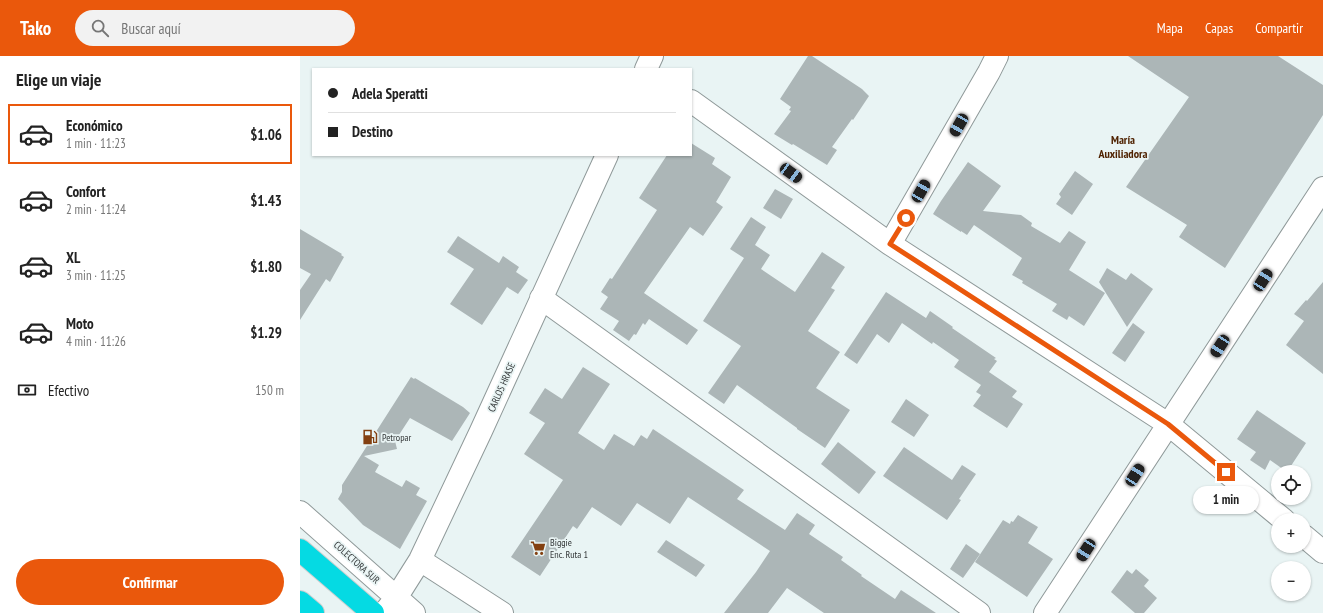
<!DOCTYPE html>
<html lang="es">
<head>
<meta charset="utf-8">
<style>
  :root { --surface:#fff; --page:#f2f2f2; --text:#222; --muted:#767676; --line:#e0e0e0; --accent:#ea580c }
  body { margin:0; font-family:"PT Sans Narrow",sans-serif; background:var(--page); color:var(--text); height:100vh; display:flex; flex-direction:column; font-size:15px; white-space:nowrap }
  * { box-sizing:border-box; margin:0 }
  p { font-size:13px; color:var(--muted) }
  .icon { flex:none; width:22px; height:22px; fill:none; stroke:currentColor; stroke-width:2; stroke-linecap:round; stroke-linejoin:round }
  .map { position:relative; flex:1; overflow:hidden }
  .details { display:flex; flex-direction:column; background:var(--surface); width:300px }
  .details>* { flex:none }
  .banner { position:absolute; left:12px; top:12px; width:380px; height:88px; border-radius:0px; box-shadow:0 1px 3px #0004; display:grid; align-content:center; height:88px; padding:0 16px; background:var(--surface) }
  .controls { position:absolute; left:971px; top:409px; display:grid; gap:8px }
  .controls a { display:grid; place-items:center; width:40px; height:40px; border-radius:50%; background:var(--surface); box-shadow:0 1px 3px #0004; font-size:20px }
  .end { position:absolute; width:18px; height:18px; margin:-9px; border:5px solid #ea580c; background:#fff; box-shadow:0 0 0 2px #fff }
  .from { border-radius:50% }
  .bubble { position:absolute; height:28px; border-radius:14px; background:var(--surface); box-shadow:0 1px 3px #0004; font-size:13px; font-weight:800; line-height:28px; text-align:center }
  .car { position:absolute; width:12px; height:24px; margin:-12px -6px; border-radius:5px; box-shadow:0 0 3px 1px #0007; background:linear-gradient(#222 24%,#8ab4d8 0 40%,#222 0 76%,#8ab4d8 0 86%,#222 0) }
  .banner b { display:flex; align-items:center; gap:14px; height:38px; font-size:15px }
  .banner b+b { border-top:1px solid var(--line) }
  .banner i { width:10px; height:10px; background:var(--text) }
  ul { padding:0; list-style:none }
  li { display:flex; align-items:center; gap:12px; height:60px; margin:0 8px 6px; padding:0 8px; border:2px solid transparent; border-radius:0px }
  li div { flex:1 }
  li b { display:block; font-size:15px }
  li em { font-style:normal; font-weight:800 }
  li.on { border-color:var(--accent) }
  li>.icon { width:36px; height:36px; stroke-width:1.5 }
  h2 { padding:0 16px; font-size:18px; line-height:48px }
  .pay { display:flex; align-items:center; gap:10px; height:44px; padding:0 16px; font-size:15px }
  .pay p { margin-inline-start:auto }
  .action { display:flex; gap:8px; margin-top:auto; padding:8px 16px }
  .action a { flex:1; height:46px; border-radius:24px; background:var(--accent); color:#fff; font-size:16px; font-weight:800; line-height:46px; text-align:center }
  header { display:flex; align-items:center; gap:24px; box-sizing:border-box; height:56px; padding:0 20px; background:var(--accent); color:#fff }
  header strong { font-size:19px }
  nav { display:flex; gap:22px; margin-inline-start:auto; font-size:14px }
  .search { width:280px; height:36px; background:var(--page); display:flex; align-items:center; gap:10px; box-sizing:border-box; padding:0 14px; border-radius:22px; color:var(--muted); font-size:15px }
  main { display:flex; flex:1; min-height:0 }
  .map>svg:first-child { display:block }
  .building { fill:#acb6b7 }
  .lines { fill:none; stroke-linecap:round; stroke-linejoin:round }
  .minor-casing { stroke:#8f9999; stroke-width:24 }
  .highway-casing { stroke:#cecfcf; stroke-width:24 }
  .minor { stroke:#fff; stroke-width:22 }
  .highway { stroke:#05dae3; stroke-width:22 }
  .route { stroke:#ea580c; stroke-width:5 }
  .labels { text-anchor:middle; stroke-width:3.5; stroke-linejoin:round; paint-order:stroke }
  .street-label { font-size:10px; fill:#333738; stroke:#e9f4f4 }
  .poi-label { font-size:10px; fill:#333738; stroke:#e9f4f4; text-anchor:start }
  .quarter-label { font-size:12px; font-weight:bold; fill:#4f2201; stroke:#e9f4f4 }
</style>
</head>
<body>
<header>
<strong>Tako</strong>
<div class="search"><svg class="icon" aria-label="search" viewBox="0 0 24 24"><circle cx="10" cy="10" r="6"/><path d="M15 15l6 6"/></svg>Buscar aquí</div>
<nav><a>Mapa</a><a>Capas</a><a>Compartir</a></nav>
</header>
<main>
<section class="details">
<h2>Elige un viaje</h2>
<ul>
<li class="on"><svg class="icon" aria-label="car" viewBox="0 0 24 24"><path d="M5 17H2v-5l4-1 3-4h7l3 4 3 1v5h-3M9 17h6M6 11h13"/><circle cx="7" cy="17" r="2"/><circle cx="17" cy="17" r="2"/></svg><div><b>Económico</b><p>1 min · 11:23</p></div><em>$1.06</em></li>
<li><svg class="icon" aria-label="car" viewBox="0 0 24 24"><path d="M5 17H2v-5l4-1 3-4h7l3 4 3 1v5h-3M9 17h6M6 11h13"/><circle cx="7" cy="17" r="2"/><circle cx="17" cy="17" r="2"/></svg><div><b>Confort</b><p>2 min · 11:24</p></div><em>$1.43</em></li>
<li><svg class="icon" aria-label="car" viewBox="0 0 24 24"><path d="M5 17H2v-5l4-1 3-4h7l3 4 3 1v5h-3M9 17h6M6 11h13"/><circle cx="7" cy="17" r="2"/><circle cx="17" cy="17" r="2"/></svg><div><b>XL</b><p>3 min · 11:25</p></div><em>$1.80</em></li>
<li><svg class="icon" aria-label="car" viewBox="0 0 24 24"><path d="M5 17H2v-5l4-1 3-4h7l3 4 3 1v5h-3M9 17h6M6 11h13"/><circle cx="7" cy="17" r="2"/><circle cx="17" cy="17" r="2"/></svg><div><b>Moto</b><p>4 min · 11:26</p></div><em>$1.29</em></li>
</ul>
<div class="pay"><svg class="icon" aria-label="cash" viewBox="0 0 24 24"><path d="M3 7h18v10H3z"/><circle cx="12" cy="12" r="2"/></svg>Efectivo<p>150 m</p></div>
<div class="action"><a>Confirmar</a></div>
</section>
<div class="map">
<svg width="1023" height="557" viewBox="0 0 1023 557">
  <rect width="100%" height="100%" fill="#e9f4f4"/>
  <path class="building" d="M 508,0 L 512,0 L 562,33 L 569,40 L 553,64 L 552,63 L 532,91 L 537,94 L 527,109 L 493,88 L 492,89 L 474,78 L 491,55 L 489,54 L 491,51 L 480,43 Z
    M 828,0 L 978,0 L 1023,29 L 1023,59 L 925,212 L 879,181 L 887,169 L 826,131 L 889,41 Z
    M 391,87 L 415,102 L 412,108 L 431,121 L 416,146 L 423,151 L 403,180 L 390,171 L 344,237 L 398,274 L 387,289 L 349,263 L 345,269 L 343,267 L 336,279 L 334,278 L 329,285 L 313,274 L 319,265 L 300,253 L 308,241 L 301,236 L 310,222 L 312,223 L 357,154 L 339,142 L 367,99 L 391,99 Z
    M 668,106 L 701,130 L 683,155 L 721,159 L 732,167 L 731,170 L 760,187 L 769,175 L 786,186 L 769,214 L 805,237 L 784,270 L 769,260 L 767,264 L 752,255 L 757,248 L 722,227 L 723,225 L 712,219 L 722,202 L 674,169 L 667,179 L 661,175 L 661,176 L 633,158 L 641,145 Z
    M 775,115 L 793,128 L 772,159 L 756,148 L 761,141 L 759,138 Z
    M 475,133 L 493,143 L 481,163 L 463,152 Z
    M 451,161 L 466,171 L 455,189 L 470,199 L 461,213 L 495,236 L 522,196 L 545,211 L 531,232 L 535,234 L 508,275 L 540,296 L 516,332 L 550,354 L 525,392 L 497,373 L 497,372 L 437,329 L 424,348 L 408,337 L 441,290 L 403,265 L 444,202 L 430,193 Z
    M 0,173 L 42,198 L 41,199 L 44,201 L 30,226 L 26,223 L 0,264 L 0,234 L 11,218 L 0,212 Z
    M 158,180 L 199,207 L 203,200 L 219,211 L 216,216 L 228,224 L 218,238 L 207,231 L 182,269 L 150,248 L 174,213 L 147,196 Z
    M 807,212 L 826,224 L 831,217 L 853,233 L 827,271 L 799,226 Z
    M 1023,226 L 1023,318 L 986,289 L 1004,265 L 994,258 L 1006,244 L 1007,245 Z
    M 586,236 L 626,262 L 630,255 L 653,271 L 652,272 L 696,302 L 694,303 L 697,305 L 689,316 L 717,335 L 712,341 L 723,348 L 707,372 L 673,350 L 681,339 L 676,336 L 681,329 L 654,311 L 659,304 L 633,286 L 632,288 L 602,267 L 589,287 L 577,278 L 557,308 L 544,299 Z
    M 833,267 L 845,276 L 825,306 L 812,297 Z
    M 283,311 L 310,328 L 278,377 L 304,394 L 314,378 L 334,390 L 341,379 L 347,383 L 353,373 L 444,434 L 437,443 L 485,474 L 497,457 L 515,469 L 509,478 L 543,501 L 541,504 L 562,519 L 561,520 L 595,543 L 601,534 L 636,557 L 524,557 L 487,532 L 468,557 L 424,557 L 456,516 L 470,495 L 388,441 L 370,468 L 337,447 L 321,470 L 292,451 L 277,473 L 273,470 L 240,520 L 211,501 L 263,424 L 224,398 L 245,367 L 229,357 L 245,332 L 262,343 Z
    M 111,321 L 114,323 L 115,322 L 163,351 L 170,357 L 152,385 L 110,362 L 95,385 L 97,393 L 64,400 L 79,409 L 75,416 L 102,431 L 106,424 L 120,432 L 116,439 L 127,445 L 100,493 L 63,469 L 38,443 L 42,436 L 42,429 Z
    M 606,343 L 629,359 L 614,381 L 591,366 Z
    M 957,354 L 1006,387 L 987,416 L 970,404 L 965,414 L 950,404 L 956,396 L 937,383 Z
    M 538,386 L 576,416 L 559,438 L 521,408 Z
    M 604,391 L 652,424 L 662,409 L 676,418 L 659,443 L 661,444 L 647,464 L 583,420 Z
    M 718,459 L 738,471 L 728,487 L 753,503 L 727,541 L 675,506 L 703,464 L 710,468 L 711,465 L 713,466 Z
    M 366,484 L 405,509 L 396,521 L 357,496 Z
    M 666,488 L 680,498 L 663,522 L 650,513 Z
    M 836,513 L 849,524 L 844,530 L 857,542 L 844,557 L 835,557 L 811,536 L 827,514 L 832,518 Z"/>
  <g class="lines">
    <g class="minor-casing">
      <path id="minor" d="M 346,13 L 352,0
        M 391,45 L 590,188 L 868,368 L 984,464
        M 590,188 L 689,16 L 697,0
        M 241,242 L 679,557
        M 0,456 L 114,557
        M 1004,480 L 1023,496
        M 120,504 L 202,557
        M 84,557 L 96,542 L 120,504 L 181,375 L 307,99
        M 745,557 L 1023,132"/>
    </g>
    <g class="highway-casing">
      <path id="highway" d="M 0,494 L 73,557
        M 0,546 L 13,557"/>
    </g>
    <use href="#minor" class="minor"/>
    <use href="#highway" class="highway"/>
  </g>
  <g class="lines">
    <path class="route" d="M 606,162 L 590,188 L 868,368 L 926,416"/>
  </g>
  <defs>
    <g id="fuel-bare" transform="scale(1.2)"><path d="M-5.5-6h7V0h2V4h1.3V-2.5L3-4.5l.8-.8L6-3V5H2.5V1h-1V6h-7ZM-4.2-4.7v3.2H.2V-4.7Z" fill="#834011" stroke="#e9f4f4" stroke-width="2.5" paint-order="stroke"/></g>
    <g id="supermarket-bare" transform="scale(1.2)"><path d="M-6-5.5h2.5l.6 2H6L4.5 2H-2.5L-4.4-4H-6ZM-1.5 3.2a1.3 1.3 0 1 0 .1 0ZM3 3.2a1.3 1.3 0 1 0 .1 0Z" fill="#834011" stroke="#e9f4f4" stroke-width="2.5" paint-order="stroke"/></g>
  </defs>
  <g fill-rule="evenodd">
    <use href="#fuel-bare" x="70" y="381"/>
    <use href="#supermarket-bare" x="238" y="492"/>
  </g>
  <g class="labels">
    <g class="street-label">
      <text transform="translate(201 331) rotate(-66)" y="4">CARLOS HRASE</text>
      <text transform="translate(57 506) rotate(42)" y="4">COLECTORA SUR</text>
    </g>
    <g class="poi-label">
      <text x="82" y="385">Petropar</text>
      <text x="250" y="490">Biggie<tspan x="250" dy="12">Enc. Ruta 1</tspan></text>
    </g>
    <g class="quarter-label">
      <text x="823" y="88">María<tspan x="823" dy="14">Auxiliadora</tspan></text>
    </g>
  </g>
</svg>
<div class="controls">
<a><svg class="icon" aria-label="locate" viewBox="0 0 24 24"><circle cx="12" cy="12" r="6"/><path d="M12 2v4M12 18v4M2 12h4M18 12h4"/></svg></a>
<a>+</a>
<a>−</a>
</div>
<i class="end from" style="left:606px;top:162px"></i>
<i class="end" style="left:926px;top:416px"></i>
<div class="bubble" style="left:893px;top:430px;width:66px">1 min</div>
<i class="car" style="left:659px;top:69px;rotate:210deg"></i>
<i class="car" style="left:491px;top:117px;rotate:126deg"></i>
<i class="car" style="left:621px;top:135px;rotate:30deg"></i>
<i class="car" style="left:963px;top:224px;rotate:33deg"></i>
<i class="car" style="left:920px;top:290px;rotate:213deg"></i>
<i class="car" style="left:835px;top:419px;rotate:33deg"></i>
<i class="car" style="left:786px;top:494px;rotate:213deg"></i>
<div class="banner">
<b><i class="from"></i>Adela Speratti</b>
<b><i></i>Destino</b>
</div>
</div>
</main>
</body>
</html>
